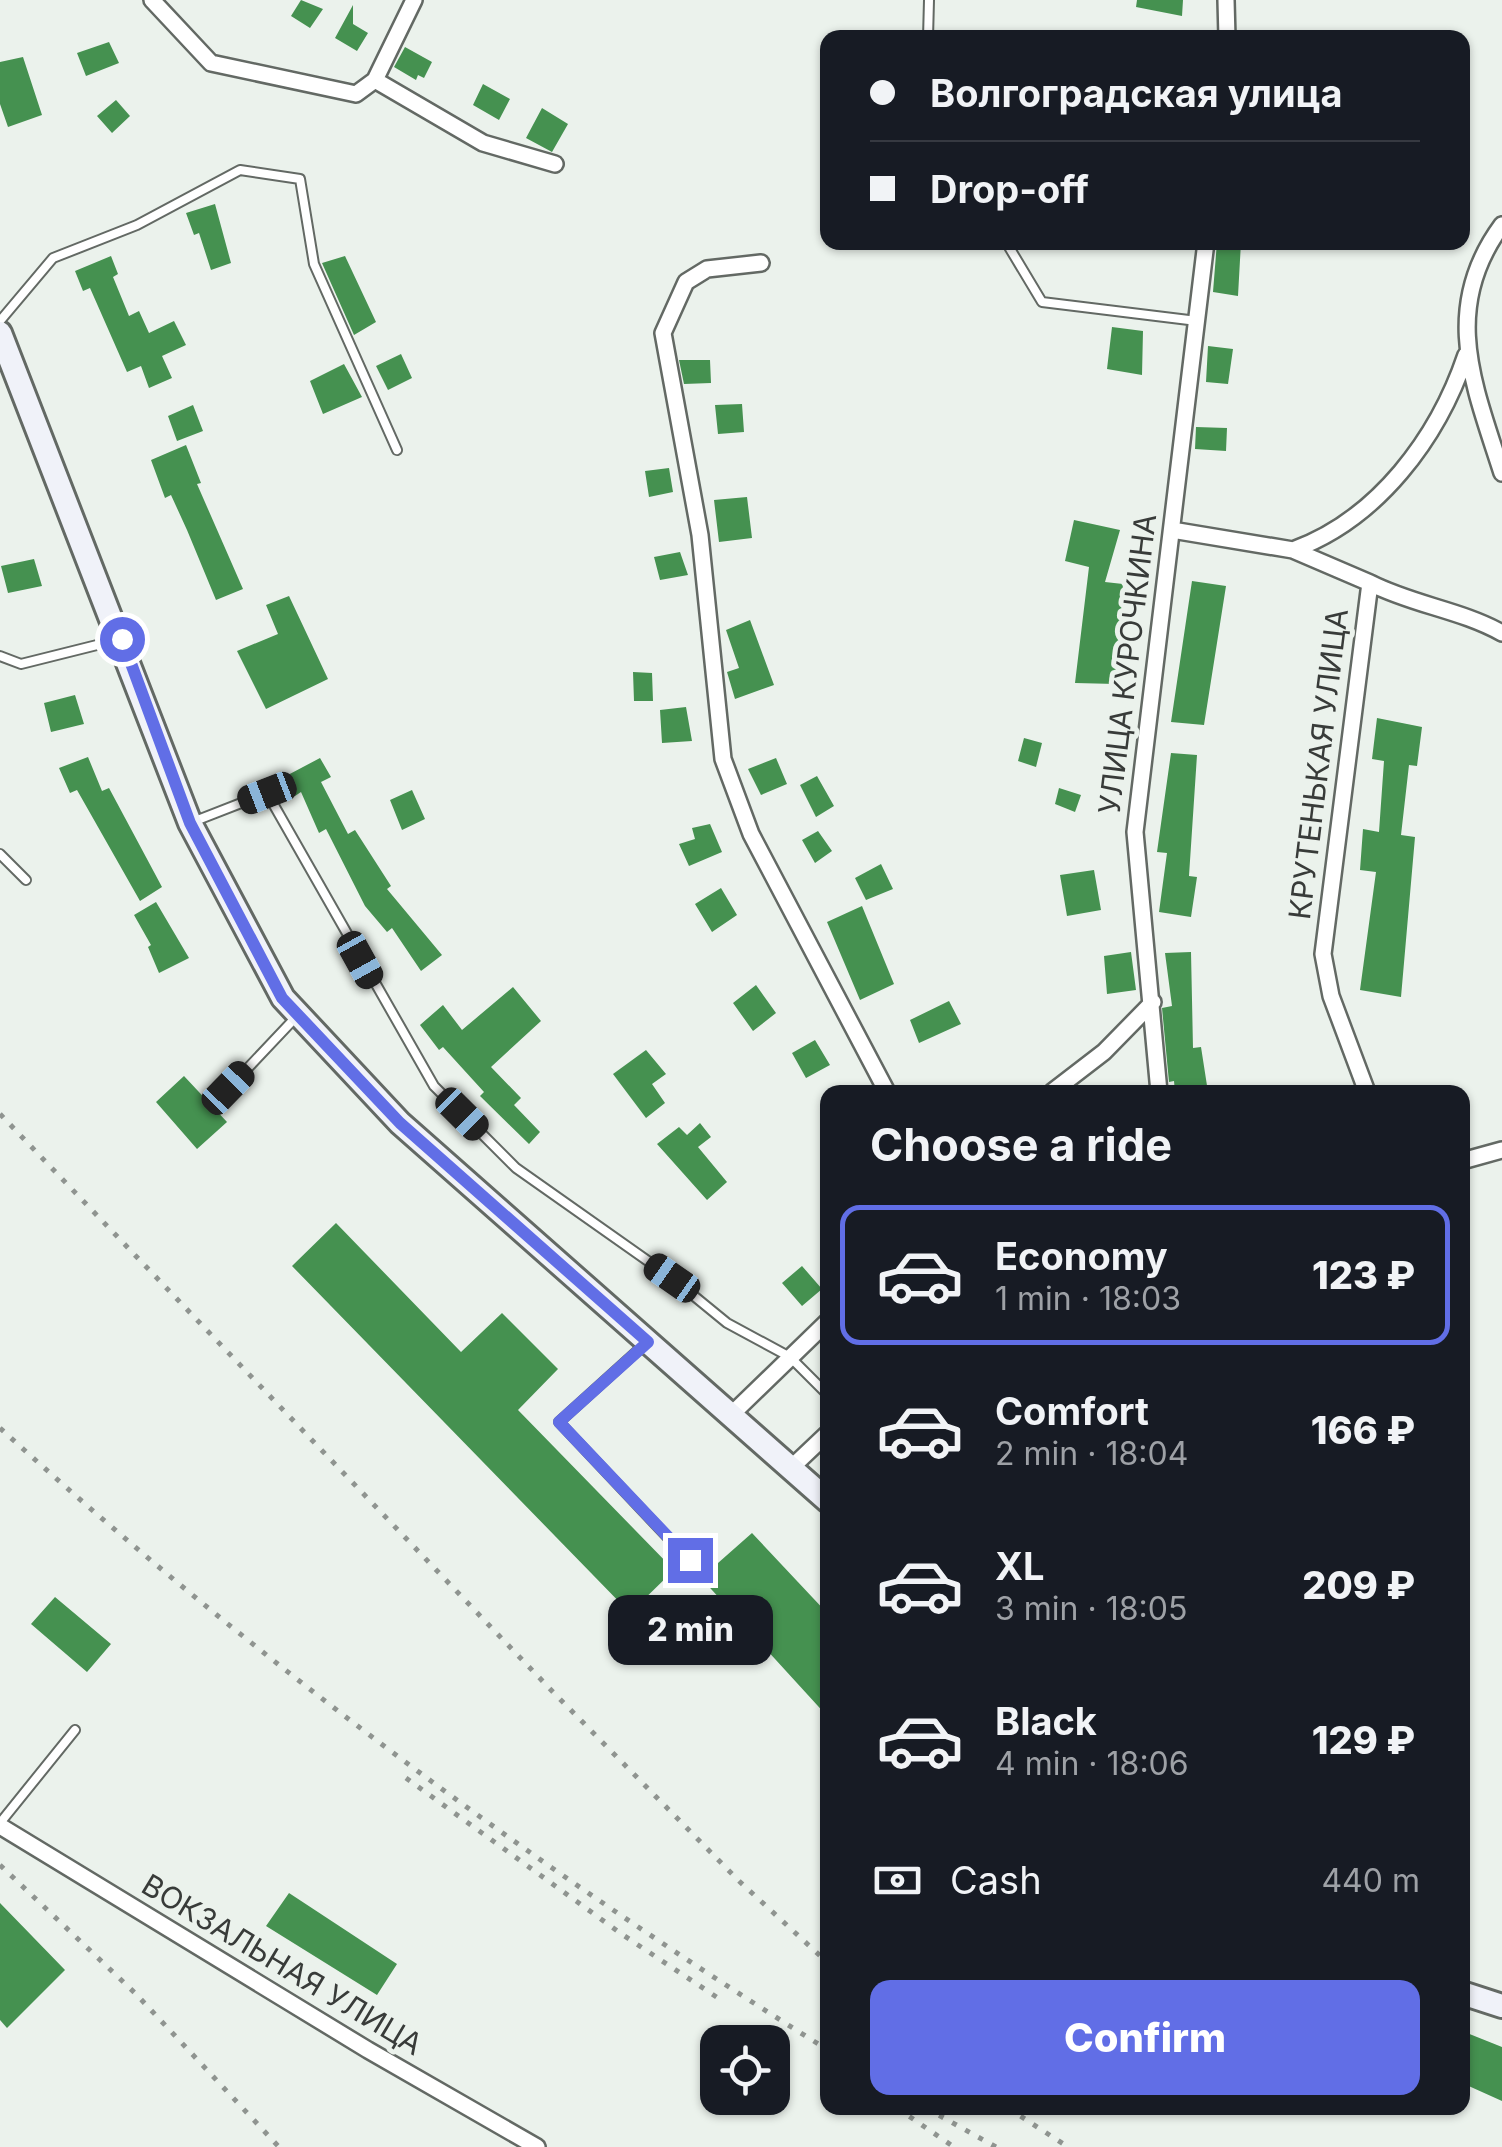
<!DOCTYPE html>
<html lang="en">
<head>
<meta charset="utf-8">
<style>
  :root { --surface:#171b24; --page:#20242c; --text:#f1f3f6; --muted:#9ea1a6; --line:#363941; --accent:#616ee6 }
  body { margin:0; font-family:Inter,sans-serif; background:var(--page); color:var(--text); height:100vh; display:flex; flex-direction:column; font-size:38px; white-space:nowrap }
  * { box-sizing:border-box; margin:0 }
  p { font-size:32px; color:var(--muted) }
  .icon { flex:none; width:55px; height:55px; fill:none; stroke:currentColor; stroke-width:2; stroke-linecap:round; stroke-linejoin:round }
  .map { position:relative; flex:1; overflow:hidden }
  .sheet { position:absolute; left:820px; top:1085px; width:650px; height:1030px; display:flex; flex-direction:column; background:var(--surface); border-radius:20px; box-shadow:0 2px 8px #0004 }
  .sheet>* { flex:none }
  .guide { position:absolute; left:820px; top:30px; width:650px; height:220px; border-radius:20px; box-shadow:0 2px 8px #0004; display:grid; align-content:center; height:220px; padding:0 50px; background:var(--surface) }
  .controls { position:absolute; left:700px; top:2025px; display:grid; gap:20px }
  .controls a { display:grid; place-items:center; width:90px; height:90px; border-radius:20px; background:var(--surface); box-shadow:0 2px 8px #0004; font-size:50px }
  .end { position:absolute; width:45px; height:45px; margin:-22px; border:12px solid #616ee6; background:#fff; box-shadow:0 0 0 5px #fff }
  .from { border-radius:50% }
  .bubble { position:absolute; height:70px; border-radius:20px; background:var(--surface); box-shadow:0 2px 8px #0004; font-size:32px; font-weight:800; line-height:70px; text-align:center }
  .car { position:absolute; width:30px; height:60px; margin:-30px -15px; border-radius:12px; box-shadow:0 0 8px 2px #0007; background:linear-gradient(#222 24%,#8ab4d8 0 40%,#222 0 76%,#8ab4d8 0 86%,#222 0) }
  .guide b { display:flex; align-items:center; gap:35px; height:95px; font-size:38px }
  .guide b+b { border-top:2px solid var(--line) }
  .guide i { width:25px; height:25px; background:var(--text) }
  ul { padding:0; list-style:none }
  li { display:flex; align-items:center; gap:30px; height:140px; margin:0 20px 15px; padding:0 30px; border:5px solid transparent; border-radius:20px }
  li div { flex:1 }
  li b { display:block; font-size:38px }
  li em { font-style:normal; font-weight:800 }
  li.current { border-color:var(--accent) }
  li>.icon { width:90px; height:90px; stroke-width:1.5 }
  h2 { padding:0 50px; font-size:45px; line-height:120px }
  .pay { display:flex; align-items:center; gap:25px; height:110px; padding:0 50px; font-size:38px }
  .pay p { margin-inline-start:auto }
  .button { display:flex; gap:20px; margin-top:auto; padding:20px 50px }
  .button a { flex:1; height:115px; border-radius:20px; background:var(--accent); color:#fff; font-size:40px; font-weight:800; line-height:115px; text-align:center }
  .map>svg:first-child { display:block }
  .building { fill:#459150 }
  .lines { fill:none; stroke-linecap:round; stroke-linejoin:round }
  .lane-casing { stroke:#636964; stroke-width:12 }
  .street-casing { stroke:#636964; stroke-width:20 }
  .secondary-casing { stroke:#636964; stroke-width:28 }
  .lane { stroke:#fff; stroke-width:8 }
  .street { stroke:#fff; stroke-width:15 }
  .secondary { stroke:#f0f2f9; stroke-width:22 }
  .rail { stroke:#8f9490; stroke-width:5; stroke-dasharray:5 10; stroke-linecap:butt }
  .route { stroke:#616ee6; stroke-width:12 }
  .labels { text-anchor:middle; stroke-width:10; stroke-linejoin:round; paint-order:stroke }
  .street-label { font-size:30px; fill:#383b39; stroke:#ebf2ec }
</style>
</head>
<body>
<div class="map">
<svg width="1502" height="2147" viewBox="0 0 1502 2147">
  <rect width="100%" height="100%" fill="#ebf2ec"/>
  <path class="building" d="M 301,0 L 323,9 L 310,28 L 291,16 Z
    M 1137,0 L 1183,0 L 1182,16 L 1136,7 Z
    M 353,5 L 353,24 L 368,33 L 357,51 L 335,38 Z
    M 109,42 L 119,63 L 86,76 L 77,53 Z
    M 405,47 L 432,62 L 424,78 L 418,75 L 416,80 L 394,67 Z
    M 23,57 L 42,115 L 8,127 L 0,104 L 0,62 Z
    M 483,84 L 510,99 L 499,120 L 473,105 Z
    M 116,100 L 130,116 L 112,133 L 97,116 Z
    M 542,108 L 568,124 L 552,152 L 526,138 Z
    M 215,204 L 231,263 L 211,270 L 199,233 L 194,235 L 186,213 Z
    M 1217,242 L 1241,242 L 1238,296 L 1213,292 Z
    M 111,256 L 118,274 L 113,277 L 129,316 L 139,311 L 149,333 L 174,321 L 186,345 L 162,356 L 172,378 L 149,388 L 141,366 L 127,372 L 90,288 L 83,291 L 75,271 Z
    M 345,256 L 376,322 L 354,335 L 322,263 Z
    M 1112,327 L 1143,331 L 1142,375 L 1107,369 Z
    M 1208,346 L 1233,349 L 1228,384 L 1206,382 Z
    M 401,354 L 412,378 L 388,390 L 376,366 Z
    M 679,360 L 710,360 L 711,383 L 684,384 Z
    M 344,364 L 362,397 L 323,414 L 310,381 Z
    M 742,404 L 744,432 L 718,434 L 715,405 Z
    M 193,405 L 203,431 L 177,441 L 168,416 Z
    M 1196,427 L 1227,428 L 1226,451 L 1195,449 Z
    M 186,445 L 201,483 L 197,484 L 243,589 L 216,600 L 187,530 L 171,495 L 165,498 L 151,460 Z
    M 669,468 L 673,492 L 649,497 L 645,471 Z
    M 747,497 L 752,538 L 719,542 L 714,500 Z
    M 1074,520 L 1120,530 L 1105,582 L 1123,584 L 1116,684 L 1075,683 L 1089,567 L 1065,561 Z
    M 680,552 L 688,575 L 660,580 L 654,557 Z
    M 34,559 L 42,586 L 8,593 L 1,566 Z
    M 1192,581 L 1226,586 L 1204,725 L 1171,722 Z
    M 289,596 L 328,679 L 266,709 L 237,651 L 278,634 L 266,605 Z
    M 750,620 L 774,685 L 735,699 L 727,672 L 739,668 L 726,630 Z
    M 633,672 L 652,673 L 653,701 L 634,701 Z
    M 75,695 L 84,724 L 51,732 L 44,703 Z
    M 686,707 L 692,741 L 662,743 L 660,710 Z
    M 1377,718 L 1422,727 L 1417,766 L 1409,765 L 1401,835 L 1415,837 L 1401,997 L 1360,990 L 1376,872 L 1360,870 L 1363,829 L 1379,832 L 1384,761 L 1372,759 Z
    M 1024,738 L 1042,743 L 1036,767 L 1018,761 Z
    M 1171,753 L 1197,755 L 1189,876 L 1197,877 L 1191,917 L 1159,912 L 1167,853 L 1157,852 Z
    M 88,757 L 102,791 L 109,788 L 162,887 L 140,901 L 77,790 L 70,793 L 59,768 Z
    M 320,758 L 331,777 L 321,782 L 348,834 L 355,830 L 391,886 L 387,889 L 442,955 L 421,971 L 392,928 L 387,932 L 365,906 L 326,829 L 319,833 L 301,792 L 295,796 L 286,776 Z
    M 776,758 L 787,784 L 761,795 L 748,769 Z
    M 817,776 L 834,806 L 816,817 L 800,785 Z
    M 1059,788 L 1081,795 L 1075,812 L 1055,804 Z
    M 412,790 L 425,819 L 402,830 L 390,800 Z
    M 710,824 L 722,852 L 689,866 L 679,844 L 695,839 L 692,828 Z
    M 818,831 L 832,851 L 815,863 L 802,840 Z
    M 881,864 L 893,889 L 866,900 L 855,878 Z
    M 1094,870 L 1101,910 L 1067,916 L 1060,875 Z
    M 721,888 L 737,915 L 712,932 L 695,904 Z
    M 156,902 L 189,958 L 159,973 L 148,947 L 151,945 L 134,915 Z
    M 862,906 L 894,984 L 860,1000 L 827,922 Z
    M 1131,952 L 1136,990 L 1107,994 L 1104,956 Z
    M 1191,952 L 1193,1048 L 1201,1047 L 1208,1092 L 1175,1092 L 1174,1081 L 1169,1082 L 1162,1008 L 1172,1006 L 1165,953 Z
    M 756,985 L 776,1013 L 753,1031 L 733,1003 Z
    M 513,987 L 541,1021 L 491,1067 L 521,1098 L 514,1105 L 540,1132 L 529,1144 L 480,1096 L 484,1092 L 443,1047 L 439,1050 L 420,1025 L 443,1005 L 462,1030 Z
    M 949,1001 L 961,1024 L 919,1043 L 910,1020 Z
    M 815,1040 L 830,1065 L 806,1078 L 792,1053 Z
    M 646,1050 L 666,1074 L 652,1084 L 665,1103 L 646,1118 L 613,1074 Z
    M 184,1076 L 227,1122 L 197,1149 L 156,1102 Z
    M 700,1123 L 711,1137 L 698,1147 L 727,1182 L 707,1200 L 657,1144 L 679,1127 L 687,1135 Z
    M 336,1223 L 461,1352 L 502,1313 L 558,1369 L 518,1410 L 674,1570 L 630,1613 L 292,1266 Z
    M 802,1266 L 822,1289 L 802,1306 L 782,1283 Z
    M 752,1533 L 828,1614 L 828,1717 L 701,1578 Z
    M 55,1597 L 111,1644 L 87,1672 L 31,1624 Z
    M 289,1893 L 397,1964 L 377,1995 L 266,1926 Z
    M 0,1903 L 65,1970 L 7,2028 L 0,2020 Z
    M 1462,2031 L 1502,2047 L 1502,2101 L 1462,2083 Z"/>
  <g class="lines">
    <g class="lane-casing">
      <path id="lane" d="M 928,38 L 929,0
        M 1006,242 L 1042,302 L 1197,321
        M 0,321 L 53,258 L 137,225 L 240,170 L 300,179 L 314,264 L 397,450
        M 0,656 L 21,664 L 117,640
        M 195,821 L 267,793 L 434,1086 L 516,1168 L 672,1278 L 727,1323 L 790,1357 L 828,1395
        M 0,854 L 26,880
        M 228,1089 L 297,1016
        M 644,1345 L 559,1422 L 689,1560
        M 0,1823 L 75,1730"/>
    </g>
    <g class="street-casing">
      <path id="street" d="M 152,0 L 211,63 L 356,94 L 375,80 L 414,0
        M 1226,0 L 1227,38
        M 375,80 L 483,143 L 555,164
        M 1502,225 C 1440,309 1474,385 1502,473
        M 761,263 L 707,269 L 686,282 L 663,333 L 700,535 L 723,759 L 751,834 L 887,1092
        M 1172,530 L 1293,550 L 1370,583 L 1323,954 L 1331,996 L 1367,1092
        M 1293,550 C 1378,519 1438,438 1466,355
        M 1370,583 C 1413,605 1461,610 1502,633
        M 1052,1092 L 1104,1052 L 1153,1002
        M 1159,1092 L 1135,832 L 1206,242
        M 1462,1161 L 1502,1150
        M 731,1415 L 828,1321
        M 791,1468 L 828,1433
        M 0,1826 L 368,2050 L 537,2147"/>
    </g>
    <g class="secondary-casing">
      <path id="secondary" d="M 0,333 L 190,823 L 283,998 L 400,1123 L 828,1501
        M 1462,1993 L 1502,2006"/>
    </g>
    <use href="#lane" class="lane"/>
    <use href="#street" class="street"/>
    <use href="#secondary" class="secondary"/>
    <path class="rail" d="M 0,1114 L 553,1692 L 739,1881 L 828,1963
      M 0,1428 C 254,1660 536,1868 828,2050
      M 406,1778 L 623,1935 L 721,2000
      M 0,1865 L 136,1994 L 279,2147
      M 897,2108 L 954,2147
      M 926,2108 L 996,2147
      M 1008,2108 L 1068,2147"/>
  </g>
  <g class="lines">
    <path class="route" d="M 122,639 L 190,823 L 282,998 L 400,1123 L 648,1342 L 559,1422 L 690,1560"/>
  </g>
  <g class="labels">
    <g class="street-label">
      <text transform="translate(1128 664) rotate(-83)" y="10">УЛИЦА КУРОЧКИНА</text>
      <text transform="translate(1319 764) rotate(-83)" y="10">КРУТЕНЬКАЯ УЛИЦА</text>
      <text transform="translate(282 1965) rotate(31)" y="10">ВОКЗАЛЬНАЯ УЛИЦА</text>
    </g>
  </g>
</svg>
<div class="controls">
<a><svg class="icon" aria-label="locate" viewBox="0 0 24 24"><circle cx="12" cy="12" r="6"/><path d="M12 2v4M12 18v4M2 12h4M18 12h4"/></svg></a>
</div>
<i class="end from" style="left:122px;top:639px"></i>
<i class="end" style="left:690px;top:1560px"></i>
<div class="bubble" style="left:608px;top:1595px;width:165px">2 min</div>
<i class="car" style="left:267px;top:793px;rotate:249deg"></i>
<i class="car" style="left:360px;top:960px;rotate:151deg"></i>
<i class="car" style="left:228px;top:1088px;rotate:44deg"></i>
<i class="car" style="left:462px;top:1114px;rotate:135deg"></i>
<i class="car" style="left:672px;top:1278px;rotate:305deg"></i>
<div class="guide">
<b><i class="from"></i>Волгоградская улица</b>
<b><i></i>Drop-off</b>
</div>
<section class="sheet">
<h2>Choose a ride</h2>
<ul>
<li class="current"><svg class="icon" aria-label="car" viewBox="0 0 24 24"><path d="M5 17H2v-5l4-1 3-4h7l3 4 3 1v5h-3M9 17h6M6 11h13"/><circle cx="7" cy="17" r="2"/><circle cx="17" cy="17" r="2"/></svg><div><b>Economy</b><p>1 min · 18:03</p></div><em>123 ₽</em></li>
<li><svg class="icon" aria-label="car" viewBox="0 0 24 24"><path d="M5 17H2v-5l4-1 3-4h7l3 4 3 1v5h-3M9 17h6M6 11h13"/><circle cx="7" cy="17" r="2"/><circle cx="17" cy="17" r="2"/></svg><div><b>Comfort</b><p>2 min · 18:04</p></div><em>166 ₽</em></li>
<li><svg class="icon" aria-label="car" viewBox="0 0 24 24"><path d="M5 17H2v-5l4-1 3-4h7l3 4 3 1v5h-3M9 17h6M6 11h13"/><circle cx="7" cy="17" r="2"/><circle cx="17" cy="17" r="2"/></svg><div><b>XL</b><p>3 min · 18:05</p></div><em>209 ₽</em></li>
<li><svg class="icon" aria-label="car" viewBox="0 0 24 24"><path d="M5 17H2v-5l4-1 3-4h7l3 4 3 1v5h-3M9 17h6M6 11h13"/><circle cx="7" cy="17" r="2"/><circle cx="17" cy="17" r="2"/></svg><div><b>Black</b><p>4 min · 18:06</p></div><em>129 ₽</em></li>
</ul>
<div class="pay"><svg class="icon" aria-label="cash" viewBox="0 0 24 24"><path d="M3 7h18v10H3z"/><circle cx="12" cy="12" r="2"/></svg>Cash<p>440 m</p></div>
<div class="button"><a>Confirm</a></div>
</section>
</div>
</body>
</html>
